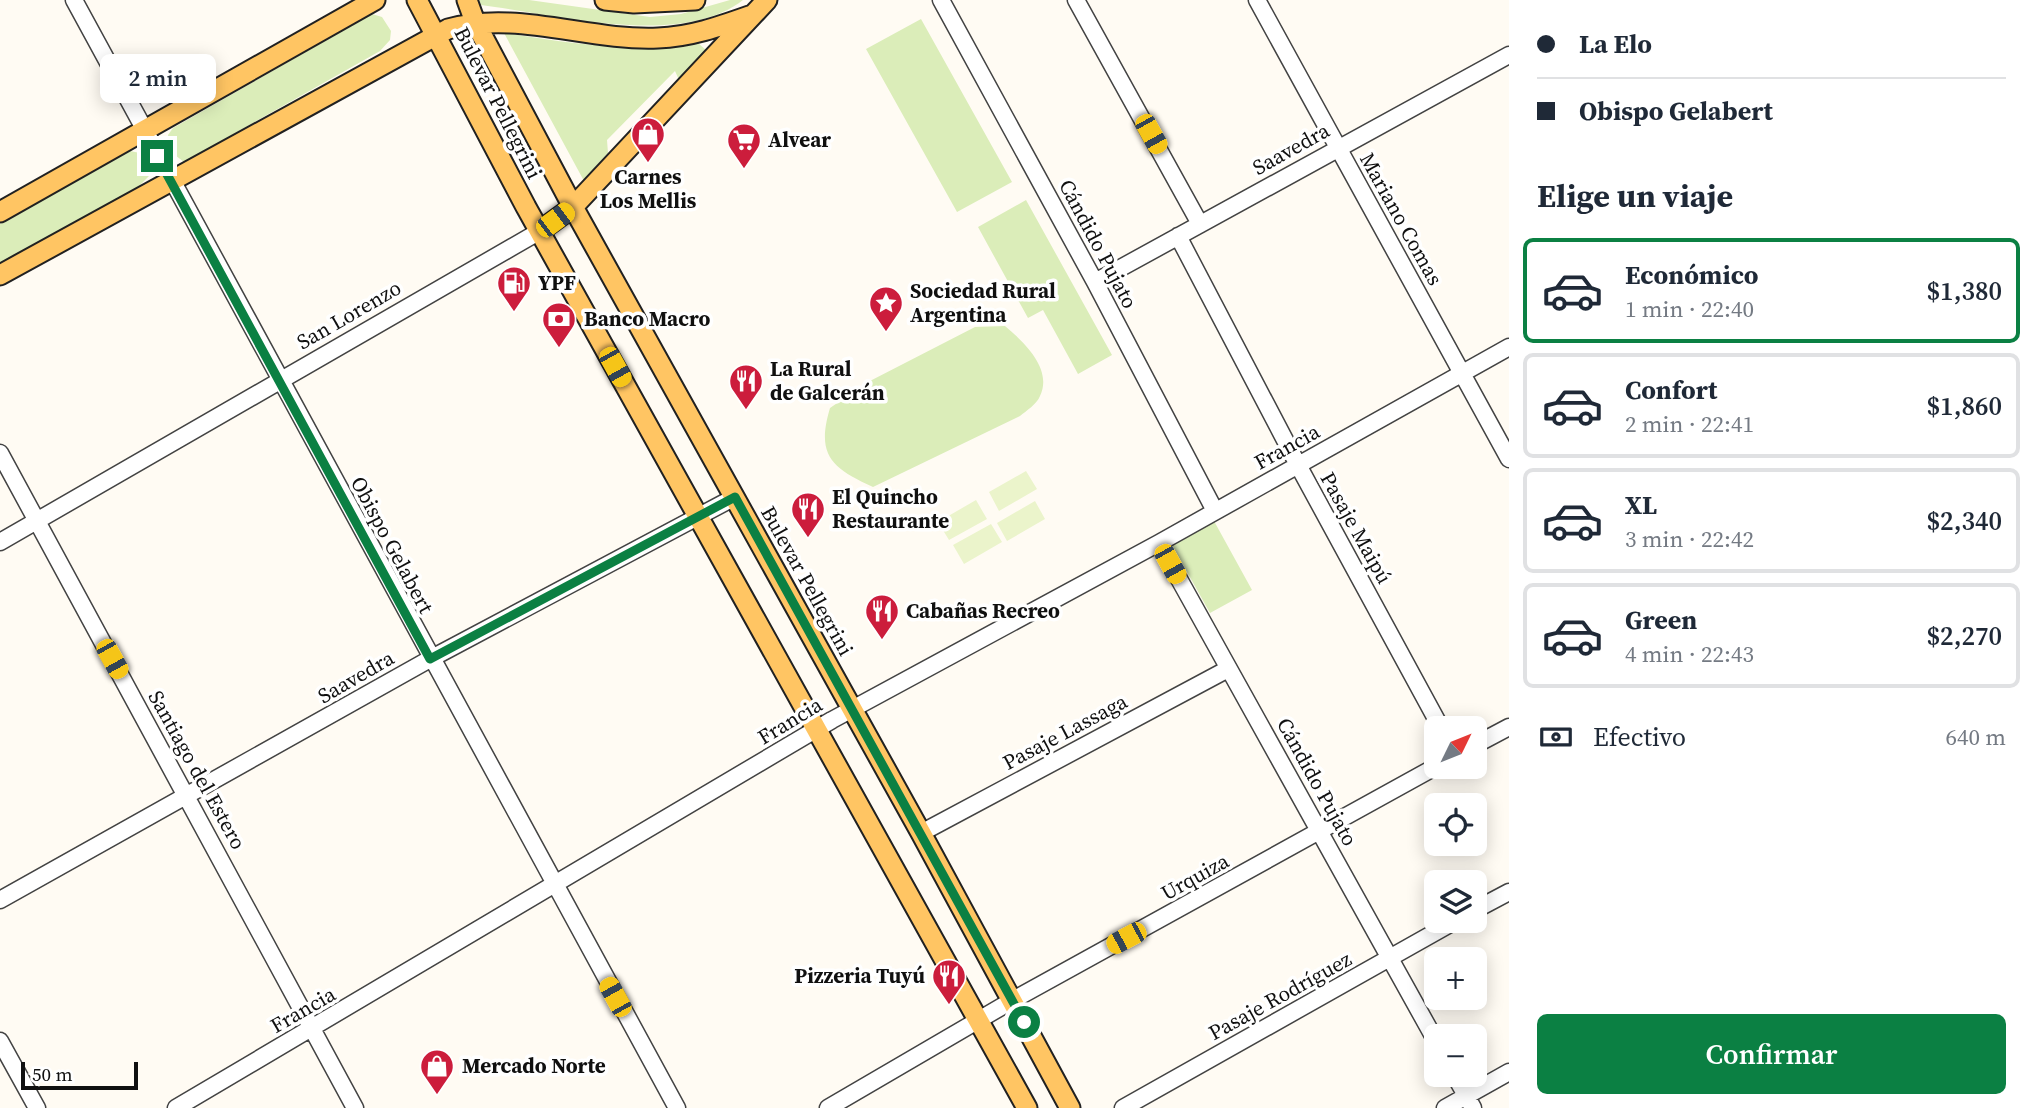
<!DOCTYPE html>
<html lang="es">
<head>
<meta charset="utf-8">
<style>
  :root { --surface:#fff; --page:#f2f2f3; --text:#1f2937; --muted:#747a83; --line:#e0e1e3; --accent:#0b8043 }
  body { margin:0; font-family:"Source Serif 4",serif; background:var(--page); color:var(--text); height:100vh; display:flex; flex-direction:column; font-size:26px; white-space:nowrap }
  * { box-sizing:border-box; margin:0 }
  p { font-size:23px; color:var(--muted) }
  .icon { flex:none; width:38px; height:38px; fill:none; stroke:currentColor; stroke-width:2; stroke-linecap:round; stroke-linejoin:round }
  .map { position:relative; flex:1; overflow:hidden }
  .panel { display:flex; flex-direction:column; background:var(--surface); width:525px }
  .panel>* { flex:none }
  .hud { display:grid; align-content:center; height:154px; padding:0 28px; background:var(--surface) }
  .needle { width:46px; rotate:47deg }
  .controls { position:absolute; left:1424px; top:716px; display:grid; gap:14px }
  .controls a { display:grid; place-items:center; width:63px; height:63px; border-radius:10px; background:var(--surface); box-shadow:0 4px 18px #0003; font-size:35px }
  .scale { position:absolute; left:21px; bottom:18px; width:117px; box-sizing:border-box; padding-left:7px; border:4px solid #101010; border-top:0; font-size:19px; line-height:24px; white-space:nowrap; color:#101010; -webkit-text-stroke:5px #fff; paint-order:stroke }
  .end { position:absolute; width:32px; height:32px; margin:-16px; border:9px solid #0b8043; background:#fff; box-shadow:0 0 0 4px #fff }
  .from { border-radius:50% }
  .bubble { position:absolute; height:49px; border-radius:10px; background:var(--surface); box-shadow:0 4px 18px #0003; font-size:23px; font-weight:600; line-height:49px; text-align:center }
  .car { position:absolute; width:21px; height:42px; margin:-21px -10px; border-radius:9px; box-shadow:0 0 5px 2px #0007; background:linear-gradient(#f5c518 24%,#345 0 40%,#f5c518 0 76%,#345 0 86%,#f5c518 0) }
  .hud b { display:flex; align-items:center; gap:24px; height:66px; font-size:26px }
  .hud b+b { border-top:2px solid var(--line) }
  .hud i { width:18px; height:18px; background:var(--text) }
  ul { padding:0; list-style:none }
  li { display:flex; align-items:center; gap:21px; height:105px; margin:0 14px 10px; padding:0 14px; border:4px solid var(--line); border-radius:10px }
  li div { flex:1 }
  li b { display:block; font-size:26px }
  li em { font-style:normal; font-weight:600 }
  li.active { border-color:var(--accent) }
  li>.icon { width:63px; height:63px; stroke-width:1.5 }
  h2 { padding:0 28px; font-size:32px; line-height:84px }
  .pay { display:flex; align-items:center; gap:18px; height:77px; padding:0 28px; font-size:26px }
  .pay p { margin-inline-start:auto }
  .primary-button { display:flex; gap:14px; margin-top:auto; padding:14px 28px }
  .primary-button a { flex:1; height:80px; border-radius:10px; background:var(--accent); color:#fff; font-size:28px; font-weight:600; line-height:80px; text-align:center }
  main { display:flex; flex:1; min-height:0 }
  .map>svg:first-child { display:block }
  .green { fill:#dbedb9 }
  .pitch { fill:#ebf4cb }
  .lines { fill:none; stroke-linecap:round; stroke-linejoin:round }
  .minor-casing { stroke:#434343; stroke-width:19 }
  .major-casing { stroke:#212121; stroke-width:23 }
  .minor { stroke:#fff; stroke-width:16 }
  .major { stroke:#ffc563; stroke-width:19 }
  .route { stroke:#0b8043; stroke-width:9 }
  .labels { text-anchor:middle; stroke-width:7; stroke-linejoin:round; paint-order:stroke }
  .street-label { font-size:21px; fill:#101010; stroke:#fff }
  .poi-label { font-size:21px; font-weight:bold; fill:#101010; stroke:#fff; text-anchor:start }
</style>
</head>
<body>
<main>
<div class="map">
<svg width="1509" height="1108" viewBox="0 0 1509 1108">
  <rect width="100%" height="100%" fill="#fffbf3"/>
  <path class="green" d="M 479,0 L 529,0 L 650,17 L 681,14 L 730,0 L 743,0 C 681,49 553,14 481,5 Z
    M 372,14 L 382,17 L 391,31 L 390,40 L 380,51 L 184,162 L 171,152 L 168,135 L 173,128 Z
    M 921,19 L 1012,182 L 957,212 L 866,49 Z
    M 504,33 C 569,43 633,54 698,43 L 706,50 L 679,80 L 675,71 L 607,140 L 608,153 L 595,167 L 593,178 L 584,181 Z
    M 130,151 L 140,153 L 149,167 L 149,176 L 138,187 L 0,266 L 0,224 Z
    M 1026,200 L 1112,355 L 1078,374 L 1043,310 L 1028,318 L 978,227 Z
    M 1005,326 C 1024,342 1053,369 1040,396 C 1037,404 1026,411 1020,416 L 873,487 C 831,468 816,455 830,408 L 868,382 L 975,327 Z
    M 1214,521 L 1252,590 L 1210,613 L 1172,545 Z"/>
  <path class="pitch" d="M 1026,471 L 1037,489 L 999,511 L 989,492 Z
    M 976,500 L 987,519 L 949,540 L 938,522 Z
    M 1035,501 L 1045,519 L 1007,541 L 997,523 Z
    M 991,524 L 1002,542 L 964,564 L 953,545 Z"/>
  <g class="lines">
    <g class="minor-casing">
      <path id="minor" d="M 74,0 L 677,1108
        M 941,0 L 1095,282 L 1215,511
        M 1076,0 L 1200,224
        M 1257,0 L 1509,459
        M 1178,236 L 1298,465 L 1441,728
        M 1095,282 L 1509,55
        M 0,453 L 355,1108
        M 0,542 L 540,231
        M 1159,543 L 1437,1043
        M 1475,745 L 1509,727
        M 921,833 L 1228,669
        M 0,900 L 430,659 L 735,497
        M 1475,910 L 1509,892
        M 0,1041 L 37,1108
        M 1454,1074 L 1473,1108
        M 176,1108 L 832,720 L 1159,543 L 1509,347
        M 828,1108 L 1013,1000 L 1437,766
        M 1123,1108 L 1457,920
        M 1445,1108 L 1509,1072"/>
    </g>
    <g class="major-casing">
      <path id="major" d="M 417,0 L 526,207 L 1027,1108
        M 467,0 L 475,22 L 573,207 L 921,833 L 1070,1108
        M 605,0 L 634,3 L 695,0
        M 0,212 L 375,0
        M 540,231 L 573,207 L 767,0
        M 0,275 L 448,29 C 518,10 587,41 658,38 C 691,37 721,26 752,15"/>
    </g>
    <use href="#minor" class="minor"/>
    <use href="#major" class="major"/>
  </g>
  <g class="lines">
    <path class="route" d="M 157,156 L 430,659 L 735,497 L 1024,1022"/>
  </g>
  <defs>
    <g id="shop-pin" transform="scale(1.75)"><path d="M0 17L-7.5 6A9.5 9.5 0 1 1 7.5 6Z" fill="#cc1d3c" stroke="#fff"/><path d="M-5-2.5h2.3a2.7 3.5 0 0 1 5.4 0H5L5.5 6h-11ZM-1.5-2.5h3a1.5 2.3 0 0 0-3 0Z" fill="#fff"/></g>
    <g id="supermarket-pin" transform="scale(1.75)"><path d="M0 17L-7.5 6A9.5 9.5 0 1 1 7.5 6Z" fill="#cc1d3c" stroke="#fff"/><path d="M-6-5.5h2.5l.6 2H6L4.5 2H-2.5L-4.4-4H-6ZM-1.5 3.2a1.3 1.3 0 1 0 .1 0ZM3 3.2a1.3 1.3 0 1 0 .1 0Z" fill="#fff"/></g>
    <g id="fuel-pin" transform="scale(1.75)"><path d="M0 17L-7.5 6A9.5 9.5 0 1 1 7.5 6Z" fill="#cc1d3c" stroke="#fff"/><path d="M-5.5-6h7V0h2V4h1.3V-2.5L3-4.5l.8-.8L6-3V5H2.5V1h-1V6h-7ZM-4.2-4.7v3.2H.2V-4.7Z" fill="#fff"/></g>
    <g id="sight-pin" transform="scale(1.75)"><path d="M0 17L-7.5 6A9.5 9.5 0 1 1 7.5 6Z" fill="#cc1d3c" stroke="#fff"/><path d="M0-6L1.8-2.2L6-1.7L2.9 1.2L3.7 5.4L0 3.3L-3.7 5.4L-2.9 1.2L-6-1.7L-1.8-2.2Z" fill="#fff"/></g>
    <g id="bank-pin" transform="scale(1.75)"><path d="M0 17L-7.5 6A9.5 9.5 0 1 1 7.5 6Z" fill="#cc1d3c" stroke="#fff"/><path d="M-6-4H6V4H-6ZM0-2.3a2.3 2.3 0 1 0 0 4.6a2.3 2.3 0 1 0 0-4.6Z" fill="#fff"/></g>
    <g id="restaurant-pin" transform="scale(1.75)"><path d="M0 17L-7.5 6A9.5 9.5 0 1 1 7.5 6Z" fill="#cc1d3c" stroke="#fff"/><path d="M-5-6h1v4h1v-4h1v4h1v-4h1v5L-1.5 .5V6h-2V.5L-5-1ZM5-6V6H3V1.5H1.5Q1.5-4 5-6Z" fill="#fff"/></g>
  </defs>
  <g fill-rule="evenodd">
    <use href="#shop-pin" x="648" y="134"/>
    <use href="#supermarket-pin" x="744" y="140"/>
    <use href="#fuel-pin" x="514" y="283"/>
    <use href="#sight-pin" x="886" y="303"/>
    <use href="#bank-pin" x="559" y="319"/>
    <use href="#restaurant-pin" x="746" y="381"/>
    <use href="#restaurant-pin" x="808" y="509"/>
    <use href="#restaurant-pin" x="882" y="611"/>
    <use href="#restaurant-pin" x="949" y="976"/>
    <use href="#shop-pin" x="437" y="1066"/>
  </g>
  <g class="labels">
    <g class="street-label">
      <text transform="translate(498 103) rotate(63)" y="7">Bulevar Pellegrini</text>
      <text transform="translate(1291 149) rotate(-29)" y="7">Saavedra</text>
      <text transform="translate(1401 219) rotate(61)" y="7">Mariano Comas</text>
      <text transform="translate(1098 244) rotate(62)" y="7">Cándido Pujato</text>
      <text transform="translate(349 315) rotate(-30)" y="7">San Lorenzo</text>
      <text transform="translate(1287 447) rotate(-29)" y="7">Francia</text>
      <text transform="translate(1356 528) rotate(61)" y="7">Pasaje Maipú</text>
      <text transform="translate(392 545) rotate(62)" y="7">Obispo Gelabert</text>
      <text transform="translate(807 581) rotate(61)" y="7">Bulevar Pellegrini</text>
      <text transform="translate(356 677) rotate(-30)" y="7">Saavedra</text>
      <text transform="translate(790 721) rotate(-31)" y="7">Francia</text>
      <text transform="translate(1065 732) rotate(-28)" y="7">Pasaje Lassaga</text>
      <text transform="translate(197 770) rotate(61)" y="7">Santiago del Estero</text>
      <text transform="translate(1317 782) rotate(61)" y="7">Cándido Pujato</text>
      <text transform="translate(1195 877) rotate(-29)" y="7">Urquiza</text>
      <text transform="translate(1280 996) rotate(-29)" y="7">Pasaje Rodríguez</text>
      <text transform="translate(303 1010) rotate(-30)" y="7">Francia</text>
    </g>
    <g class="poi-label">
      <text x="768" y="147">Alvear</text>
      <text x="648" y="184" text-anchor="middle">Carnes<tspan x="648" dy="24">Los Mellis</tspan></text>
      <text x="538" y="290">YPF</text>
      <text x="910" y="298">Sociedad Rural<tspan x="910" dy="24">Argentina</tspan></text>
      <text x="584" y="326">Banco Macro</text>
      <text x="770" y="376">La Rural<tspan x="770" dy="24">de Galcerán</tspan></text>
      <text x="832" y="504">El Quincho<tspan x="832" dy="24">Restaurante</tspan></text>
      <text x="906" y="618">Cabañas Recreo</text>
      <text x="925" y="983" text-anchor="end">Pizzeria Tuyú</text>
      <text x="462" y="1073">Mercado Norte</text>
    </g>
  </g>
</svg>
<div class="controls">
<a><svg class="needle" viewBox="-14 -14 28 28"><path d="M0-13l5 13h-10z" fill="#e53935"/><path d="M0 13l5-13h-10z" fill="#747a83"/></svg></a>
<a><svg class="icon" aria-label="locate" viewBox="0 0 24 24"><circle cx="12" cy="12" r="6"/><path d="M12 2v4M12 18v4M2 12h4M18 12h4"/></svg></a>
<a><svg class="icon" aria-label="layers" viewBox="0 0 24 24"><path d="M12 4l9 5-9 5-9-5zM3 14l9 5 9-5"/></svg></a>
<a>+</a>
<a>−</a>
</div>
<div class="scale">50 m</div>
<i class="end from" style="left:1024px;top:1022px"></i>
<i class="end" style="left:157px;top:156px"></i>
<div class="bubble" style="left:100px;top:54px;width:116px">2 min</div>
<i class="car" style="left:1151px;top:134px;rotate:151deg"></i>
<i class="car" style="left:555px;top:220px;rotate:53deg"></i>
<i class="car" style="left:615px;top:367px;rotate:151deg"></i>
<i class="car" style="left:1170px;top:564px;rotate:151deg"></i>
<i class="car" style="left:112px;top:659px;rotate:151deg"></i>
<i class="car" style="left:1126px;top:938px;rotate:242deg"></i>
<i class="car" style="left:615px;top:997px;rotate:331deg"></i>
</div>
<section class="panel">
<div class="hud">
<b><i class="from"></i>La Elo</b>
<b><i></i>Obispo Gelabert</b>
</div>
<h2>Elige un viaje</h2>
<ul>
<li class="active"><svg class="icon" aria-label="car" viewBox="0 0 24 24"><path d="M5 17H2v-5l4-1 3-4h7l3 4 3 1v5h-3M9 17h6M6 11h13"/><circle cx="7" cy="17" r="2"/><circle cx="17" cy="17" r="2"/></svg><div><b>Económico</b><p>1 min · 22:40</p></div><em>$1,380</em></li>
<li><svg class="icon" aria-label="car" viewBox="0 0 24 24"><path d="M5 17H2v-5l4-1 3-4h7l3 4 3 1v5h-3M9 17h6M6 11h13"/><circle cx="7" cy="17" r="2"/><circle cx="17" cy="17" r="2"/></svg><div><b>Confort</b><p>2 min · 22:41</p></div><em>$1,860</em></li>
<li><svg class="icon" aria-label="car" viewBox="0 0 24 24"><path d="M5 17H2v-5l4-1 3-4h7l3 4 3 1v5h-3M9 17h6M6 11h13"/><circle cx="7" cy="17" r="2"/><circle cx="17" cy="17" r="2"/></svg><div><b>XL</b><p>3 min · 22:42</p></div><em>$2,340</em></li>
<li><svg class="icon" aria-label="car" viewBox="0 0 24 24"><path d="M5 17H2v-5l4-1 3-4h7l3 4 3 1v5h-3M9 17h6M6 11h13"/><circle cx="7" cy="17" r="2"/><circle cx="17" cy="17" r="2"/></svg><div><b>Green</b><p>4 min · 22:43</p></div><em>$2,270</em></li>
</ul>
<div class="pay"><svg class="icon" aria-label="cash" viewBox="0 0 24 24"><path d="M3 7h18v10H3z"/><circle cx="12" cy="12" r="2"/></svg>Efectivo<p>640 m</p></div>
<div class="primary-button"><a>Confirmar</a></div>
</section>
</main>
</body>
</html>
